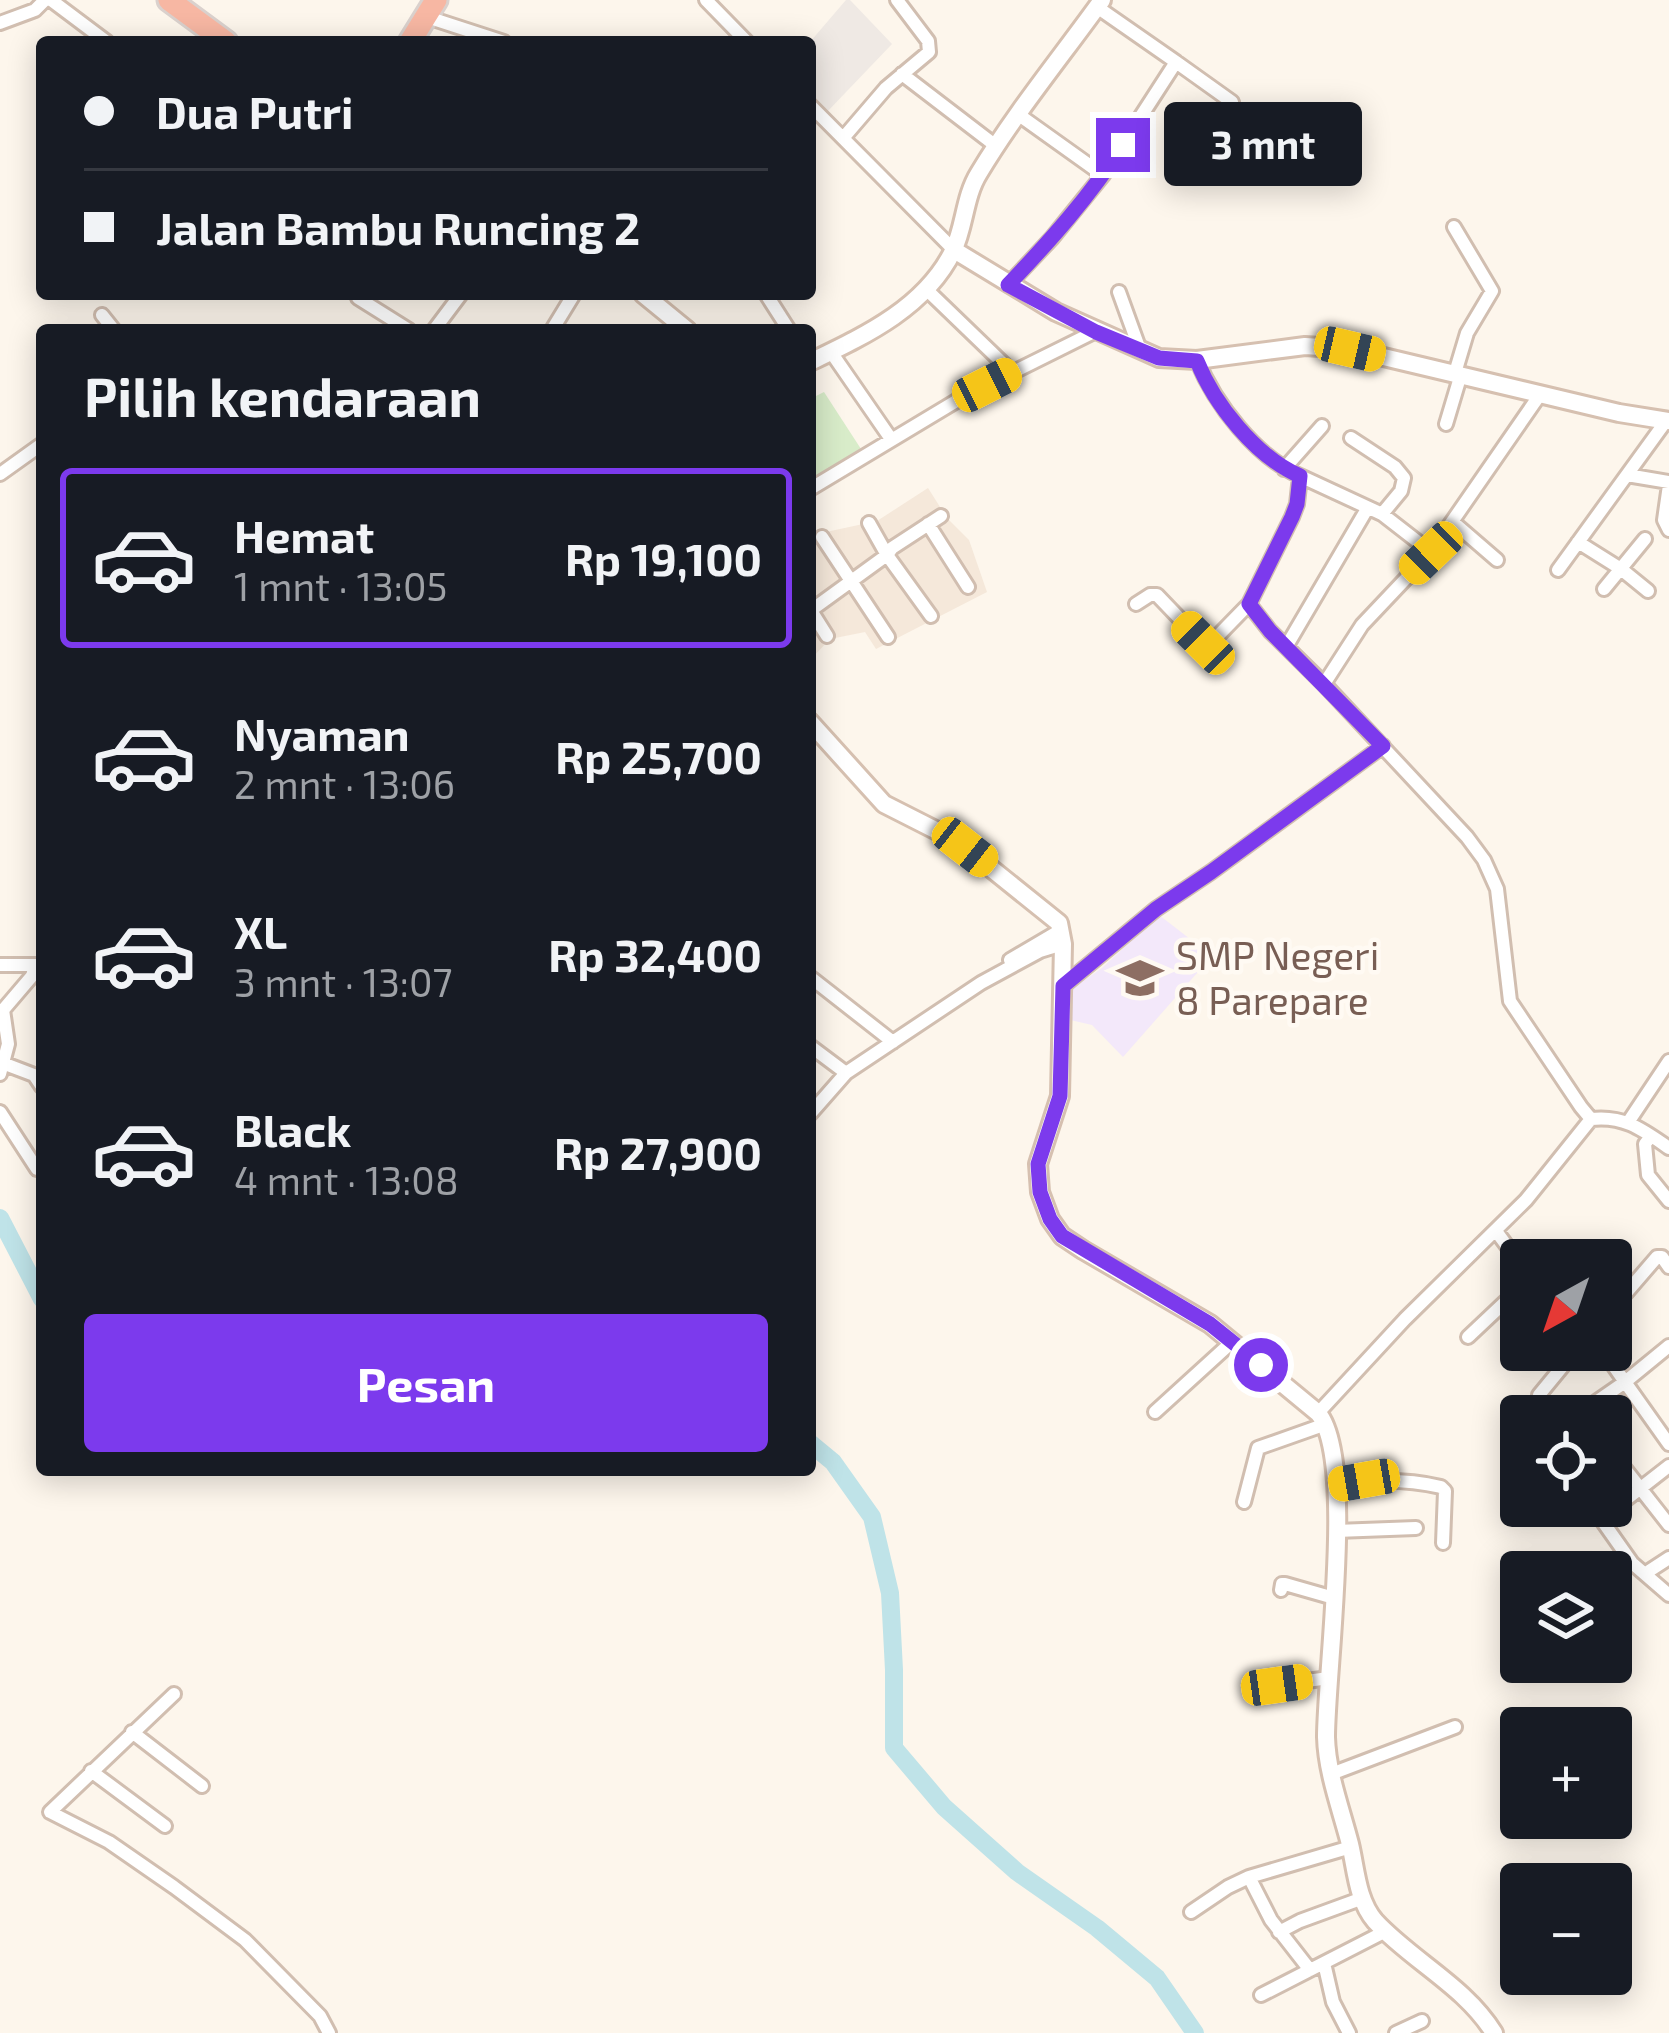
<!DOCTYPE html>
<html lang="id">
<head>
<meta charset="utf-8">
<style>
  :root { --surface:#171b24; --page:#242831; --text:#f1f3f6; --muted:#9ea1a6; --line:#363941; --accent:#7c3aed }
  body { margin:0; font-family:"Exo 2",sans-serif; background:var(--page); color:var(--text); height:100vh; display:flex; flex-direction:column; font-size:45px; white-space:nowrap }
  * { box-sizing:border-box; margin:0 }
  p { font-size:39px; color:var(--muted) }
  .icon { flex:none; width:66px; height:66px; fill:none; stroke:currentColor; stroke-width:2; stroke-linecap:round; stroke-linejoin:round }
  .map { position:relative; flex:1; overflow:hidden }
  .details { position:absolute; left:36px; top:324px; width:780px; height:1152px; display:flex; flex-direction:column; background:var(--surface); border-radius:12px; box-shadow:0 6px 30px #0003 }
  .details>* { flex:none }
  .guide { position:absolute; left:36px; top:36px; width:780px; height:264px; border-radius:12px; box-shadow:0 6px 30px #0003; display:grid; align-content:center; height:264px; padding:0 48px; background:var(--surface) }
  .needle { width:78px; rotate:220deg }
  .tools { position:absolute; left:1500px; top:1239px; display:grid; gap:24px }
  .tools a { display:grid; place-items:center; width:132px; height:132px; border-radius:12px; background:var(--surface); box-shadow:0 6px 30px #0003; font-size:60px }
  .end { position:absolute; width:54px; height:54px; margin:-27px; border:15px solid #7c3aed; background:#fff; box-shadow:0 0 0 6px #fff }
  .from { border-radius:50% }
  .bubble { position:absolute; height:84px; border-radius:12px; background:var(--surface); box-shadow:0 6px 30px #0003; font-size:39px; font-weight:700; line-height:84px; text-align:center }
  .car { position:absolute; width:36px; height:72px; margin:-36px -18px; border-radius:15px; box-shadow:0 0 9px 3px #0007; background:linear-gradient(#f5c518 24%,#345 0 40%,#f5c518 0 76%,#345 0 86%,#f5c518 0) }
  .guide b { display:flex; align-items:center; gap:42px; height:114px; font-size:45px }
  .guide b+b { border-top:3px solid var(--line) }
  .guide i { width:30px; height:30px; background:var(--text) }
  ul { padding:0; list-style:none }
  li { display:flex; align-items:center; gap:36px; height:180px; margin:0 24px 18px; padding:0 24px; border:6px solid transparent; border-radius:12px }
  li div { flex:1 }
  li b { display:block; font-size:45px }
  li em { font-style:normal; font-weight:700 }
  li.current { border-color:var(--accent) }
  li>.icon { width:108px; height:108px; stroke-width:1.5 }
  h2 { padding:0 48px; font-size:54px; line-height:144px }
  .button { display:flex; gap:24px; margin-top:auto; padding:24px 48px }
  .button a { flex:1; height:138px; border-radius:12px; background:var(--accent); color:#fff; font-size:48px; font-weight:700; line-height:138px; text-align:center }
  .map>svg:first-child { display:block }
  .residential { fill:#f5e8da }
  .industrial { fill:#efe9e4 }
  .education { fill:#f3e8fa }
  .green { fill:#d8ecc9 }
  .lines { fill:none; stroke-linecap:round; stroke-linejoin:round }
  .river { stroke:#bfe3e8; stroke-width:18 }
  .street-casing { stroke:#d1beb0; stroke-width:18 }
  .secondary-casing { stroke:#d6c0b0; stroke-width:22 }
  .highway-casing { stroke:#dad1cd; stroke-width:27 }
  .street { stroke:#fff; stroke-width:12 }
  .secondary { stroke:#fff; stroke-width:16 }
  .highway { stroke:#f7b7a3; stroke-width:21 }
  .route { stroke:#7c3aed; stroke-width:15 }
  .labels { text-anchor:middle; stroke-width:9; stroke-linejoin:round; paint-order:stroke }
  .education-label { font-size:39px; fill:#785e54; stroke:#fffaf3; text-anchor:start }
</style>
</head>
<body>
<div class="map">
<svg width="1669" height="2033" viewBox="0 0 1669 2033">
  <rect width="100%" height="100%" fill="#fdf6ec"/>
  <path class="residential" d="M 928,488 L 947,518 L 969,540 L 987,592 L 876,649 L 865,632 L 830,639 L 810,660 L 810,542 L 826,532 L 877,521 Z"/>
  <path class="industrial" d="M 846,0 L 850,0 L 892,44 L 825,114 L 810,98 L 810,42 Z"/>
  <path class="education" d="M 1159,915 L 1212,956 L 1123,1057 L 1092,1025 L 1066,1019 L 1073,988 L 1102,968 Z"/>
  <path class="green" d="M 824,392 L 861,449 L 810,482 L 810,399 Z"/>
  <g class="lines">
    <path class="river" d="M 0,1218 L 42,1299
      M 810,1443 L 833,1462 L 872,1517 L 890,1593 L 894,1670 L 894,1748 L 944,1807 L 1017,1872 L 1097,1928 L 1157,1978 L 1195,2033"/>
    <g class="street-casing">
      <path id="street" d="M 51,0 L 107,42
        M 706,0 L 747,42
        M 427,17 L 504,42
        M 0,23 L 35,10 L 45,0
        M 1176,62 L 1232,102
        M 902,74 L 996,146
        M 810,105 L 954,250
        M 1019,115 L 1103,175
        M 844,137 L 886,88 L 929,52 L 928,41 L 897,0
        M 1454,227 L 1492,291 L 1467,333 L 1455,373
        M 1008,285 L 1052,238 L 1103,175 L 1176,62 L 1097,7
        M 927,290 L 1012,372
        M 1119,292 L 1140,350
        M 766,294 L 789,330
        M 358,298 L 409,330
        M 102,315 L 114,330
        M 434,330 L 461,294
        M 552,330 L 574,294
        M 831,352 L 891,439
        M 1197,360 C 1215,404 1256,457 1300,476 L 1297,504 L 1292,517 L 1249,604 L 1270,631 L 1324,684 L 1467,837 L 1484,860 L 1497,889 L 1510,1001 L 1581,1107 L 1591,1119 C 1624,1115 1643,1130 1669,1148
        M 1446,424 L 1461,374
        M 1351,438 L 1395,467 L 1404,478 L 1401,491 L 1382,514
        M 1284,469 L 1322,426
        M 0,474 L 42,444
        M 1627,475 L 1669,482
        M 1300,476 L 1382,514 L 1431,552
        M 1669,485 L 1664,520 L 1669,530
        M 810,489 L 963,397 L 1096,331
        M 1453,522 L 1497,560
        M 869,523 L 887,555 L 931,616
        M 928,524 L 968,587
        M 822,537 L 888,637
        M 1578,542 L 1621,569 L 1648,591
        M 1558,570 L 1666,421
        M 1604,589 L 1645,539
        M 1136,604 L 1150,595 L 1157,595 L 1203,643 L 1209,645 L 1249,604
        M 810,609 L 827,636
        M 810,611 L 887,555 L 892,548 L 941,516
        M 1286,647 L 1367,509
        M 1324,684 L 1362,625 L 1431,552 L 1541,393
        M 1010,960 L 1061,930
        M 0,965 L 41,965
        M 810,977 L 893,1042
        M 1063,986 L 1156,909 L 1211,872 L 1383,746
        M 810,1046 L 846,1073 L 981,983 L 1040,951 L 1063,944
        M 0,1062 L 34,1075 L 42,1087
        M 0,1074 L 8,1044 L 3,1010 L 32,976 L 35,965
        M 0,1112 L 37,1169
        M 810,1114 L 846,1073
        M 1629,1121 L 1669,1061
        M 1651,1136 L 1645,1144 L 1648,1175 L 1669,1201
        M 1496,1231 L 1521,1265
        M 1611,1303 L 1626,1293 L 1657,1257 L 1662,1257 L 1669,1267
        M 1468,1337 L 1521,1287
        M 1669,1346 L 1625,1382 L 1669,1444
        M 1539,1395 L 1576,1350
        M 1586,1409 L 1625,1382 L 1611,1362 L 1611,1348
        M 1155,1412 L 1233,1341
        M 1318,1413 L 1405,1319 L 1526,1200 L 1591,1119
        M 1611,1451 L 1669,1525
        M 1669,1466 L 1601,1519 L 1632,1563 L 1669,1595
        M 1336,1485 C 1372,1479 1406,1479 1441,1487 L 1445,1491 L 1443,1543
        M 1244,1502 L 1258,1448 L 1326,1424
        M 1336,1531 L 1416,1528
        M 1646,1573 L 1669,1558
        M 1281,1590 L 1282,1584 L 1285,1584 L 1334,1598
        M 1275,1682 L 1277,1685 L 1329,1678
        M 174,1694 L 50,1812 L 109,1842 L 174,1887 L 245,1940 L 320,2016 L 329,2033
        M 132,1732 L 202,1786
        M 91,1771 L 165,1826
        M 1331,1774 L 1455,1727
        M 1249,1877 L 1271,1920 L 1310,1970
        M 1191,1912 L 1228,1887 L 1249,1877 L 1351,1847
        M 1279,1932 L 1300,1921 L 1363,1898
        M 1324,1963 L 1333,2002 L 1349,2033
        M 1261,1995 L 1386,1931
        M 1396,2033 L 1422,2021"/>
    </g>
    <g class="secondary-casing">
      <path id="secondary" d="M 954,250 L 1056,312 L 1159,358 L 1197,360 L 1305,346 L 1350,349 L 1619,413 L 1669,421
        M 643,294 L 687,330
        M 810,362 C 864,336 925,308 953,251 C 965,227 964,197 979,173 C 1015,113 1061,57 1102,0
        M 810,722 L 884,804 L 957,841 L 1059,923 L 1063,944 L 1060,1096 L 1038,1164 L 1040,1192 L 1050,1219 L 1062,1236 L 1083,1250 L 1210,1324 L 1318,1413 C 1356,1459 1326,1670 1326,1737 C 1327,1773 1341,1809 1350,1844 C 1356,1869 1357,1900 1375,1921 C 1412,1961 1465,1986 1494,2033"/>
    </g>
    <g class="highway-casing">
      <path id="highway" d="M 169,0 L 226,42
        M 410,42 L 436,0"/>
    </g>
    <use href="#street" class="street"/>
    <use href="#secondary" class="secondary"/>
    <use href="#highway" class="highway"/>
  </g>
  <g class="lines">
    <path class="route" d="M 1123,145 C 1090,196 1050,241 1008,285 L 1096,332 L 1159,358 L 1197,361 C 1214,404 1256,457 1300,476 L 1297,504 L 1292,517 L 1249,604 L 1270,631 L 1383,746 L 1211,872 L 1156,909 L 1063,986 L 1060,1096 L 1038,1164 L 1040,1192 L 1050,1219 L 1062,1236 L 1210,1324 L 1261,1365"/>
  </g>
  <defs>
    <g id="school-bare" transform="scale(3.6)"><path d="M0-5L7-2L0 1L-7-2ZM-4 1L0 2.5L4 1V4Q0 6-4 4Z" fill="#8d6e63" stroke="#fffaf3" stroke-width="2.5" paint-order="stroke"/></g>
  </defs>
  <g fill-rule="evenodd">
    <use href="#school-bare" x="1140" y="978"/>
  </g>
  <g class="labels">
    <g class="education-label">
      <text x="1176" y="970">SMP Negeri<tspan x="1176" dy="45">8 Parepare</tspan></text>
    </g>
  </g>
</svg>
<div class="tools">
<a><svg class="needle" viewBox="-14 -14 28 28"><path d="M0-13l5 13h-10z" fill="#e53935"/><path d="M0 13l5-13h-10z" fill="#9ea1a6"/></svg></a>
<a><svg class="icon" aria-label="locate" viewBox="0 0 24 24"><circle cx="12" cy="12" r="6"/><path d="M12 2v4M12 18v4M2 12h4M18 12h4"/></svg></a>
<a><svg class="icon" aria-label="layers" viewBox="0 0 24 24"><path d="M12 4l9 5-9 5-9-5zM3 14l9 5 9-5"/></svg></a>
<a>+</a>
<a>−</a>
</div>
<i class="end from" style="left:1261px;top:1365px"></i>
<i class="end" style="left:1123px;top:145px"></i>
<div class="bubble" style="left:1164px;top:102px;width:198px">3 mnt</div>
<i class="car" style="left:1350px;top:349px;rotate:103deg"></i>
<i class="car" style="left:987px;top:385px;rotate:63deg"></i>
<i class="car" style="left:1431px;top:553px;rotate:226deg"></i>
<i class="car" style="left:1203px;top:643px;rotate:315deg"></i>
<i class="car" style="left:965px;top:847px;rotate:128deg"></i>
<i class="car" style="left:1364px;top:1480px;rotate:260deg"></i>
<i class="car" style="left:1277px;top:1685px;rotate:82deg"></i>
<div class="guide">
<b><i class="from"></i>Dua Putri</b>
<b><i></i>Jalan Bambu Runcing 2</b>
</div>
<section class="details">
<h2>Pilih kendaraan</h2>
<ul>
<li class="current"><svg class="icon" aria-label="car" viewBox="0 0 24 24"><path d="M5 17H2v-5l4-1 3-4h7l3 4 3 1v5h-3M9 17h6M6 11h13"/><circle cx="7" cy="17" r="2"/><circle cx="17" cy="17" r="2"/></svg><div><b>Hemat</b><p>1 mnt · 13:05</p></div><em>Rp 19,100</em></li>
<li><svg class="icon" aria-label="car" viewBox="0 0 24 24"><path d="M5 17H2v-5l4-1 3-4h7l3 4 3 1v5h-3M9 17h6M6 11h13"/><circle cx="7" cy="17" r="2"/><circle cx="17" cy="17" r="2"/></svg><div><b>Nyaman</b><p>2 mnt · 13:06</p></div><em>Rp 25,700</em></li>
<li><svg class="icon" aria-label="car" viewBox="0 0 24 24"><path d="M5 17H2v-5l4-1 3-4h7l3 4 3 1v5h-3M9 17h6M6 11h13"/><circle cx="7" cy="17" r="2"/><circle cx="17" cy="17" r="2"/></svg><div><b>XL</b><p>3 mnt · 13:07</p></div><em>Rp 32,400</em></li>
<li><svg class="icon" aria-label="car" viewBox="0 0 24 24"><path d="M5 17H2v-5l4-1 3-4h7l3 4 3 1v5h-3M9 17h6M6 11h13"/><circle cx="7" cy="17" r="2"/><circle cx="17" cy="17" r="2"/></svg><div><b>Black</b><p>4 mnt · 13:08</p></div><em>Rp 27,900</em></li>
</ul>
<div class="button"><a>Pesan</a></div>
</section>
</div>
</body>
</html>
